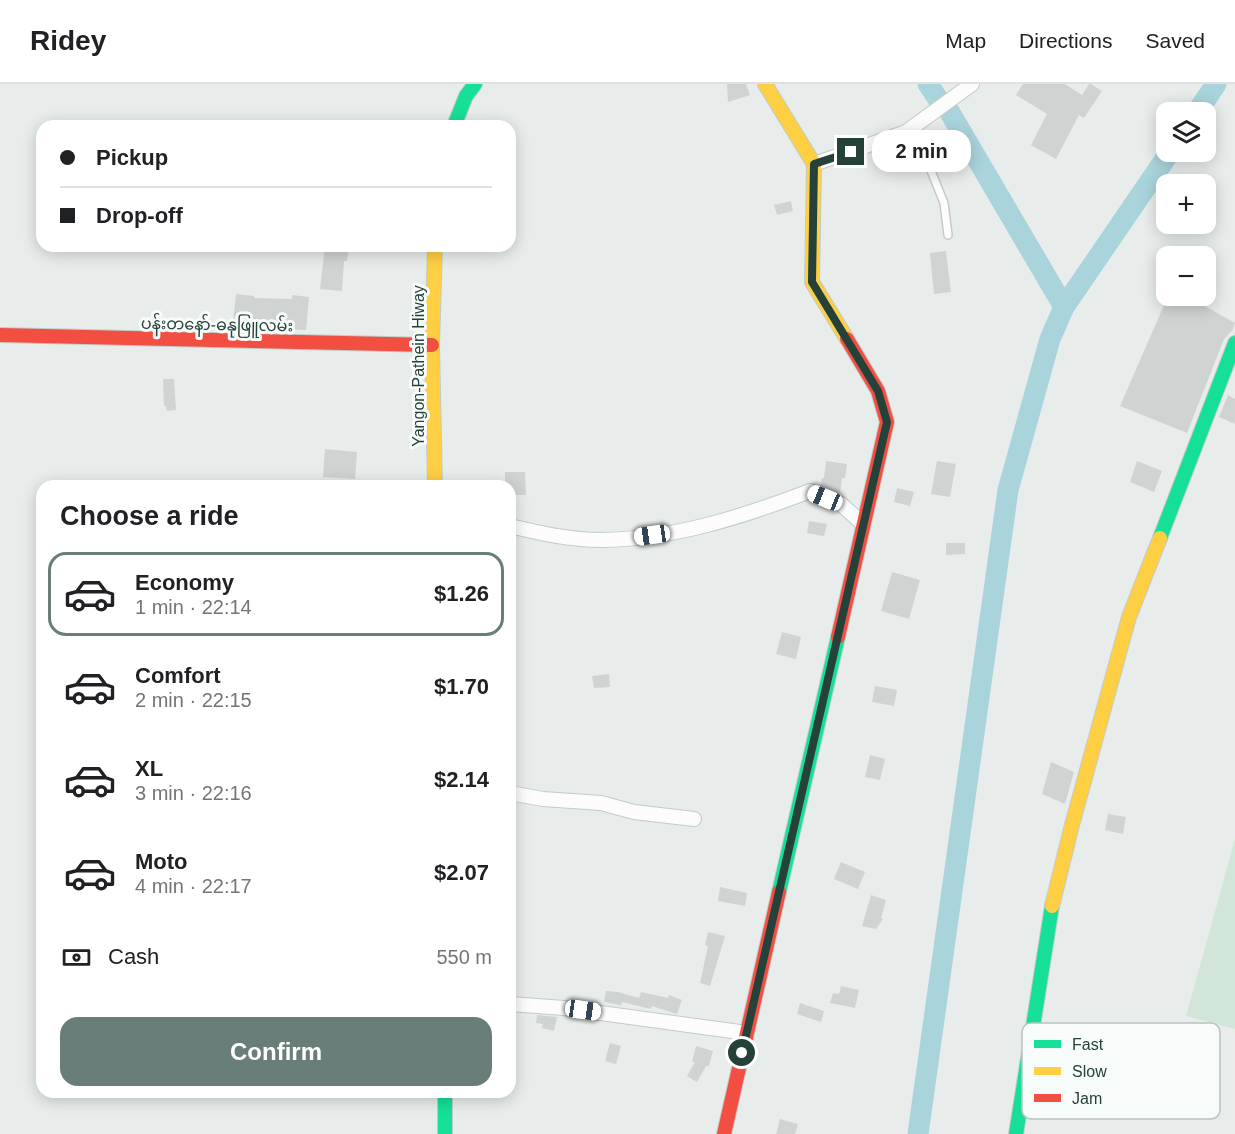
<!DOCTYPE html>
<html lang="en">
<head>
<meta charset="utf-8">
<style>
  :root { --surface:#fff; --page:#f2f2f2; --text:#202124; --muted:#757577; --line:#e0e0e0; --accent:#697e78 }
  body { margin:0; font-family:Arial,"Noto Sans Myanmar",sans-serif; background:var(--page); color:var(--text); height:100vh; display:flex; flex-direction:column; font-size:22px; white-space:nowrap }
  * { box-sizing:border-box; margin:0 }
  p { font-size:20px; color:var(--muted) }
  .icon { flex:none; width:33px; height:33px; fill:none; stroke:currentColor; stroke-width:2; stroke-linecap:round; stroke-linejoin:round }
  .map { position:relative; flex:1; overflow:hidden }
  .drawer { position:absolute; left:36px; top:396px; width:480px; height:618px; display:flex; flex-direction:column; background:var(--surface); border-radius:18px; box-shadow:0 3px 15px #0003 }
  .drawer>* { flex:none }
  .top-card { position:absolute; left:36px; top:36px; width:480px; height:132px; border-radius:18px; box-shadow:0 3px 15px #0003; display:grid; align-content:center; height:132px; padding:0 24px; background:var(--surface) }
  .tools { position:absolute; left:1156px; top:18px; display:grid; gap:12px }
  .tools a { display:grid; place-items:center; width:60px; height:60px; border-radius:12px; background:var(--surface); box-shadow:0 3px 15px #0003; font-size:30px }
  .end { position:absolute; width:27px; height:27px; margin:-14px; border:8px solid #24423a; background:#fff; box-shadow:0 0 0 3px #fff }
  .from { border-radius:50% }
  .bubble { position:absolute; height:42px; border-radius:18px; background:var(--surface); box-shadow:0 3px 15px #0003; font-size:20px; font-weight:700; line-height:42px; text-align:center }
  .car { position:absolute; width:18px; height:36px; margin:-18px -9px; border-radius:8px; box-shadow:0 0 4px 2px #0007; background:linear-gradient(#fff 24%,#345 0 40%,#fff 0 76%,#345 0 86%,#fff 0) }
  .top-card b { display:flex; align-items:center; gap:21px; height:57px; font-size:22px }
  .top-card b+b { border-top:2px solid var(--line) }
  .top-card i { width:15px; height:15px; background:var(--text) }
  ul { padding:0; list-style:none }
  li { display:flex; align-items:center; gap:18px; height:84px; margin:0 12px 9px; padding:0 12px; border:3px solid transparent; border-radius:18px }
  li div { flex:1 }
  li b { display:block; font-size:22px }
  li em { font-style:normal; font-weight:700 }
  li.on { border-color:var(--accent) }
  li>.icon { width:54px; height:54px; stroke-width:1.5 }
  h2 { padding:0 24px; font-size:27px; line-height:72px }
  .pay { display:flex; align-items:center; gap:15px; height:66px; padding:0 24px; font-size:22px }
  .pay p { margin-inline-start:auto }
  .primary-button { display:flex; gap:12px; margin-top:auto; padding:12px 24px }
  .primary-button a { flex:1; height:69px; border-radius:18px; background:var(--accent); color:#fff; font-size:24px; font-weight:700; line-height:69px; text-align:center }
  header { display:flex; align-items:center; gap:36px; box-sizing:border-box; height:84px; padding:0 30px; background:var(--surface); border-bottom:2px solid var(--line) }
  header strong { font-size:28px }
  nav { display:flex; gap:33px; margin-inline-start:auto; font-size:21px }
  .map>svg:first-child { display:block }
  .green { fill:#d1e6d8 }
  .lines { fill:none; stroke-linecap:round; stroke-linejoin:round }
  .river { stroke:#a9d4db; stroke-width:21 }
  .building { fill:#cfd4d2 }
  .lane-casing { stroke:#c5cac8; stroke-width:10 }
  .street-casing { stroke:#c5cac8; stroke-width:16 }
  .fast-casing { stroke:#c3cbc8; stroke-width:16 }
  .slow-casing { stroke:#c3cbc8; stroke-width:16 }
  .jam-casing { stroke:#c3cbc8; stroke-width:16 }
  .lane { stroke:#fcfcfc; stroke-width:7 }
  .street { stroke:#fcfcfc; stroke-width:14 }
  .fast { stroke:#16e098; stroke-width:14 }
  .slow { stroke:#ffcf43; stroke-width:14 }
  .jam { stroke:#f24e42; stroke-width:14 }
  .route { stroke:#24423a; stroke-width:8 }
  .labels { text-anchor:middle; stroke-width:6; stroke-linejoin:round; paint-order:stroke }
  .street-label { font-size:16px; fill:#24423a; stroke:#f7fbf9 }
  .key { fill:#f7fbf9; stroke:#b8c4c0; stroke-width:1.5 }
  .key-label { font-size:16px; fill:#24423a }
</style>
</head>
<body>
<header>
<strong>Ridey</strong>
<nav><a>Map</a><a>Directions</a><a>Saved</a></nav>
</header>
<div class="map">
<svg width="1235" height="1050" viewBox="0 0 1235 1050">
  <rect width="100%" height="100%" fill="#e8edeb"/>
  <path class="green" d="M 1235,755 L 1235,945 L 1186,932 Z"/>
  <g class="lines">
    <path class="river" d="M 928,0 L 938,15
      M 949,27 L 1064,223
      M 1197,28 L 1216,0
      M 918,1050 L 1008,406 L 1050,255 L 1064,223 L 1170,68"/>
  </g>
  <path class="building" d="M 727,0 L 746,0 L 750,11 L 728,18 Z
    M 1023,0 L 1065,0 L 1082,11 L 1089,0 L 1091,0 L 1102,7 L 1084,34 L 1079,31 L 1056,75 L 1031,61 L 1047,30 L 1016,11 Z
    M 791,117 L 793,127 L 777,131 L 774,121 Z
    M 325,162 L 349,162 L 347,177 L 344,177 L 342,207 L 320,205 Z
    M 946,167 L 951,208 L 934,210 L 930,169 Z
    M 236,210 L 254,212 L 254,214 L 292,215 L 292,211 L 309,213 L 306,246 L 236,243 L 236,238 L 233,238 Z
    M 1168,212 L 1187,212 L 1235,239 L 1232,247 L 1224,255 L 1187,349 L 1120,322 Z
    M 163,295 L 174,295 L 176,326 L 167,327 L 166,322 L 164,322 Z
    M 1228,311 L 1235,315 L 1235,340 L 1219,333 Z
    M 325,365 L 357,368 L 355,395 L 323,393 Z
    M 826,377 L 847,380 L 845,394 L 842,394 L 840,410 L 821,402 L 822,394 L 824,394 Z
    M 937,377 L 956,380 L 950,413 L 931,410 Z
    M 1137,377 L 1162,387 L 1154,408 L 1130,398 Z
    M 505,388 L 525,388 L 526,411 L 510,411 L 510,402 L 505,402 Z
    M 897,404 L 914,408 L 910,422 L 894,418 Z
    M 809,437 L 827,440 L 824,452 L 807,449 Z
    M 946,459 L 965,459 L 965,470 L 946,471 Z
    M 892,488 L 920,496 L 909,535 L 881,527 Z
    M 782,548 L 801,553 L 796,575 L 776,570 Z
    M 609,590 L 610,603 L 594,604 L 592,592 Z
    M 875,602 L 897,606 L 894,622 L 872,618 Z
    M 870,671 L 885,675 L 880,696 L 865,693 Z
    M 1051,678 L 1074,688 L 1065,720 L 1042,710 Z
    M 1108,730 L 1126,733 L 1123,750 L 1105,746 Z
    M 841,778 L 865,788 L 858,805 L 834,795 Z
    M 720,803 L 747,809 L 745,822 L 718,817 Z
    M 871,811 L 886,816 L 881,834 L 883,835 L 876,845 L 862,842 Z
    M 708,848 L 725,852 L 710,902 L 700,899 L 708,862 L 705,861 Z
    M 841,902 L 859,906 L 855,924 L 830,919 L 833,909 L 839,910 Z
    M 606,907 L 618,908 L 639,914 L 641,908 L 668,914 L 669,911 L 682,916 L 677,930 L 652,922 L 651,925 L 622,918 L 621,921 L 604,918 Z
    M 800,919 L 824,927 L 821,938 L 797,930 Z
    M 537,931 L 557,933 L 554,947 L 542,944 L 543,940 L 536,939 Z
    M 610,959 L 621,962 L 616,980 L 605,977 Z
    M 696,962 L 713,967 L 709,982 L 706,982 L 697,998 L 687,992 L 695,978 L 692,978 Z
    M 780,1035 L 798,1040 L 795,1050 L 776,1050 Z"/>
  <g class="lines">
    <g class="lane-casing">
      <path id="lane" d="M 906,48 L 925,72 L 944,119 L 948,151"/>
    </g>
    <g class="street-casing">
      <path id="street" d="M 814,80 L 906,48 L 972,0
        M 510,442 C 539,449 570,456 601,456 C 674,455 742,433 810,407 L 841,420 L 863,440
        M 510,709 L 543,715 L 601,719 L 634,728 L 694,735
        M 510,920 L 564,924 L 747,949"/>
    </g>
    <g class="fast-casing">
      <path id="fast" d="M 454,42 L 466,12 L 475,0
        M 1160,454 L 1235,259
        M 779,808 L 838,553
        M 445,1008 L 445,1050
        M 1016,1050 L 1052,822"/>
    </g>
    <g class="slow-casing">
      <path id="slow" d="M 765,0 L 814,80 L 812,198 L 847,255
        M 435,162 L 432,261 L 435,402
        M 1052,822 L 1072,741 L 1129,533 L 1160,454"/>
    </g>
    <g class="jam-casing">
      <path id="jam" d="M 0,251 L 432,261
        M 838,553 L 887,338 L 878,307 L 847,255
        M 724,1050 L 779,808"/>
    </g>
    <use href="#lane" class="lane"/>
    <use href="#street" class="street"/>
    <use href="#fast" class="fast"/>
    <use href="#slow" class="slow"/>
    <use href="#jam" class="jam"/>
  </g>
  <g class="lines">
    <path class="route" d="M 742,969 L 887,338 L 878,307 L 812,198 L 814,80 L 851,68"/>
  </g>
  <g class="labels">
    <g class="street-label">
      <text transform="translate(217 240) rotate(1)" y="6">ပန်းတနော်-ဓနုဖြူလမ်း</text>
      <text transform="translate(418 282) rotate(-90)" y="6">Yangon-Pathein Hiway</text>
    </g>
  </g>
  <rect x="1022" y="939" width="198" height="96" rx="9" class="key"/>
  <rect x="1034" y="956" width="27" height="8" fill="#16e098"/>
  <rect x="1034" y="983" width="27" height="8" fill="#ffcf43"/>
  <rect x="1034" y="1010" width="27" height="8" fill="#f24e42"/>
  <g class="key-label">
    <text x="1072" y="966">Fast</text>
    <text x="1072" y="993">Slow</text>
    <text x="1072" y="1020">Jam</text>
  </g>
</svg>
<div class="tools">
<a><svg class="icon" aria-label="layers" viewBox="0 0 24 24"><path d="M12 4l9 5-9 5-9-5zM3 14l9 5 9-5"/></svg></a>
<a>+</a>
<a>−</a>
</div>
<i class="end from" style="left:742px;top:969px"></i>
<i class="end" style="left:851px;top:68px"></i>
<div class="bubble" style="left:872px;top:46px;width:99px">2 min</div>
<i class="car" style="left:825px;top:414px;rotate:292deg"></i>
<i class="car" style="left:652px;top:451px;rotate:262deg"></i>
<i class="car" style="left:583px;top:926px;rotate:98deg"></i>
<div class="top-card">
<b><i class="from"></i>Pickup</b>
<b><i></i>Drop-off</b>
</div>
<section class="drawer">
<h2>Choose a ride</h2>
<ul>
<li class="on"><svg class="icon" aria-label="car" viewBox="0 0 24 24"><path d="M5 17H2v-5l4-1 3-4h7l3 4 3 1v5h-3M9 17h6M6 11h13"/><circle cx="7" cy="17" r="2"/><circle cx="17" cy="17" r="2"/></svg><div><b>Economy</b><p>1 min · 22:14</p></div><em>$1.26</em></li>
<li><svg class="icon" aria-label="car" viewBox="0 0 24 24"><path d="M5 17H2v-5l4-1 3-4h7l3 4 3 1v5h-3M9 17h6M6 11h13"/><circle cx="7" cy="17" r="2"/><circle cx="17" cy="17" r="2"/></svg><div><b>Comfort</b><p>2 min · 22:15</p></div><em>$1.70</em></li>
<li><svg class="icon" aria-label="car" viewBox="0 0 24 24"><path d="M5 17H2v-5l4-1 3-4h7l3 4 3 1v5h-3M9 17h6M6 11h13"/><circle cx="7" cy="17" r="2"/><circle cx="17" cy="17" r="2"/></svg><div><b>XL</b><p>3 min · 22:16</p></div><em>$2.14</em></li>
<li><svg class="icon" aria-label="car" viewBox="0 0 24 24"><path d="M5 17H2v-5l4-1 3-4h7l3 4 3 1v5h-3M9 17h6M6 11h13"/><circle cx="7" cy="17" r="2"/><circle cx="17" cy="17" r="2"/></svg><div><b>Moto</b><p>4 min · 22:17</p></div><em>$2.07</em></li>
</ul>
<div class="pay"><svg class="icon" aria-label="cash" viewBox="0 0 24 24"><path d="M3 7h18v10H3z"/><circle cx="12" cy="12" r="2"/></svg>Cash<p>550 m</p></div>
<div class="primary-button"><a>Confirm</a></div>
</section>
</div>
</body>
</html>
